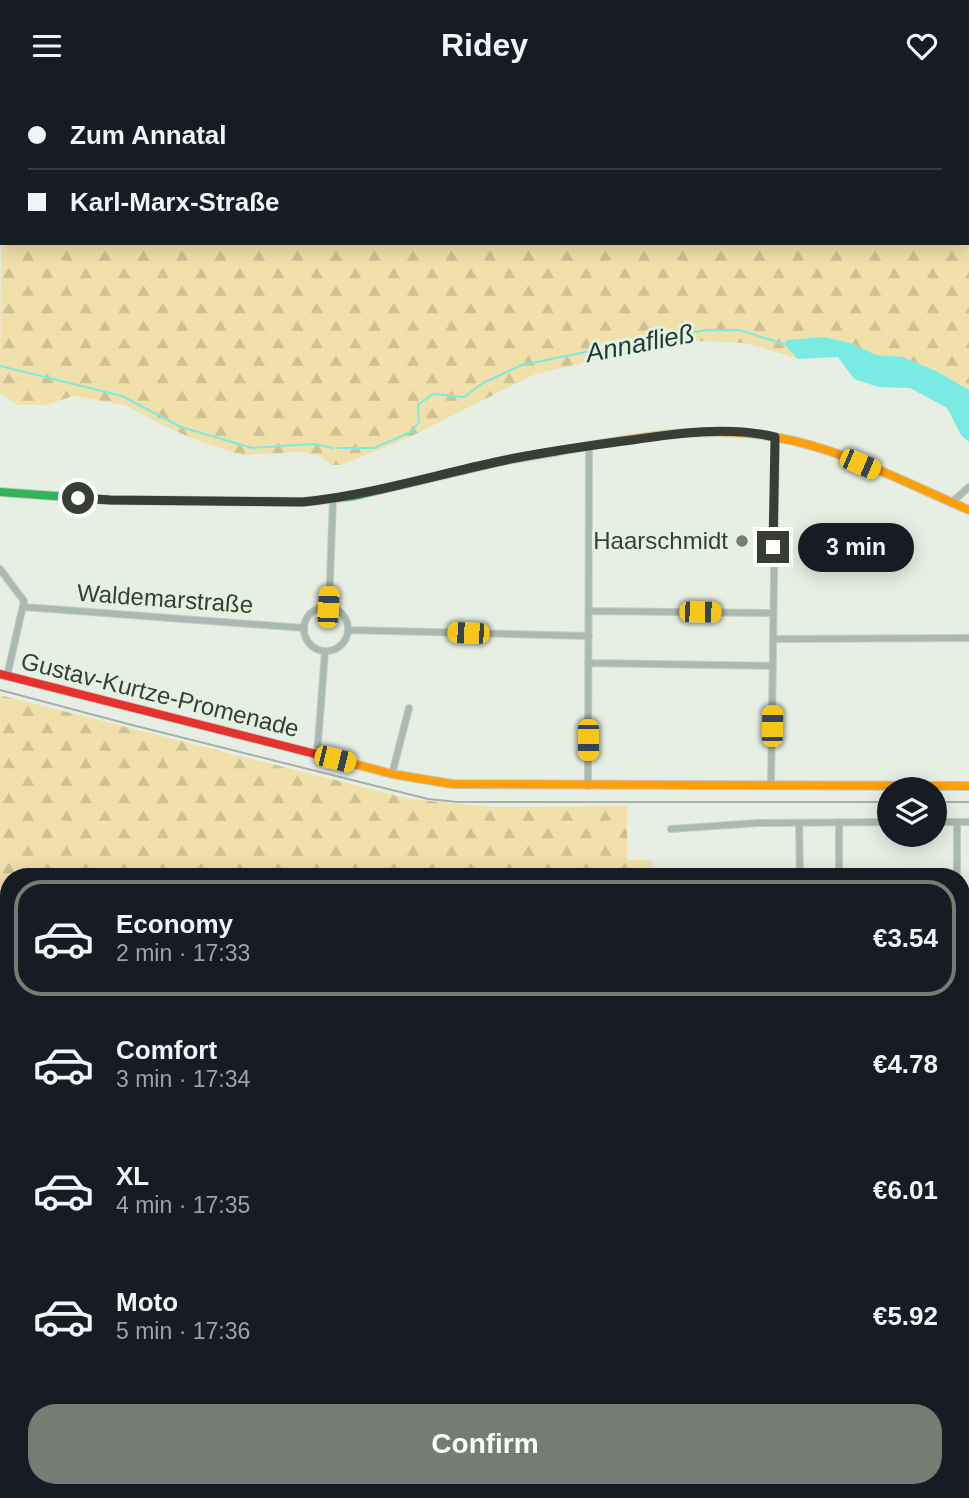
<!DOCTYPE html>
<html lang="en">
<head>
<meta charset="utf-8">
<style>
  :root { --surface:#171b24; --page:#242831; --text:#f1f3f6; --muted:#9ea1a6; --line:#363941; --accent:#757c73 }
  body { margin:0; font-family:Helvetica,sans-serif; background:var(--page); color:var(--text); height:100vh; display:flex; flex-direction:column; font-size:26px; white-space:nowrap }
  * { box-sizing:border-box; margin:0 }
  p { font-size:23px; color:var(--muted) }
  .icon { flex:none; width:38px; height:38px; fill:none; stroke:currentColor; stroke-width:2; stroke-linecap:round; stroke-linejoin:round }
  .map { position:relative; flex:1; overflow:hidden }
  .panel { position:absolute; left:0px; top:777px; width:970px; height:630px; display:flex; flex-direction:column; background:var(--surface); border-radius:28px 28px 0 0; box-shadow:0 4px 18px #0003 }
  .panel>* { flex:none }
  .guide { position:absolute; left:0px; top:0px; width:970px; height:154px; box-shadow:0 4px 18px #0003; display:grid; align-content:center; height:154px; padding:0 28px; background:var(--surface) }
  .tools { position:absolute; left:877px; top:686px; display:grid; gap:14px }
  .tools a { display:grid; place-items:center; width:70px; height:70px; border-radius:50%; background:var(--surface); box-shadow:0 4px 18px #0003; font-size:35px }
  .end { position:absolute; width:32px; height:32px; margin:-16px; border:9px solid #383e36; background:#fff; box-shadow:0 0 0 4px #fff }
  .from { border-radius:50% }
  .bubble { position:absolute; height:49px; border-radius:24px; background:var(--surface); box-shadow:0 4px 18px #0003; font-size:23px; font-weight:800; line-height:49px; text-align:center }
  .car { position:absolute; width:21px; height:42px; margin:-21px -10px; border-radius:9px; box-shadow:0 0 5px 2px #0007; background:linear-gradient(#f5c518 24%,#345 0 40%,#f5c518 0 76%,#345 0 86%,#f5c518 0) }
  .guide b { display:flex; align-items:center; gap:24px; height:66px; font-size:26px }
  .guide b+b { border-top:2px solid var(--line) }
  .guide i { width:18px; height:18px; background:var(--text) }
  ul { padding:12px 0 0; list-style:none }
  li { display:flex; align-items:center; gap:21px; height:116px; margin:0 14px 10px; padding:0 14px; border:4px solid transparent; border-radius:28px }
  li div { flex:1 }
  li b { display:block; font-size:26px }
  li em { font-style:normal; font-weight:800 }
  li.current { border-color:var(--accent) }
  li>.icon { width:63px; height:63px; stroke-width:1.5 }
  .cta { display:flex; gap:14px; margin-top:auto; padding:14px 28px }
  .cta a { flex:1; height:80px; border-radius:28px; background:var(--accent); color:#fff; font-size:28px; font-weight:800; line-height:80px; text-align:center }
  header { display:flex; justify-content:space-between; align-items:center; height:91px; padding:0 28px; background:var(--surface); font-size:32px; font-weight:800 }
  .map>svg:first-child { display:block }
  .grass { fill:#f1e0aa }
  .forest { fill:url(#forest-firs) }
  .cemetery { fill:url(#cemetery-stones) }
  .water { fill:#7aebe3 }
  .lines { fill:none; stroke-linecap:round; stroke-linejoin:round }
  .stream { stroke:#7aebe3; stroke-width:2 }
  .street-casing { stroke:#c5cbc2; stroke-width:8 }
  .fast-casing { stroke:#c5cbc2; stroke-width:10 }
  .slow-casing { stroke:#c5cbc2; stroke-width:10 }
  .jam-casing { stroke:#c5cbc2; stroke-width:10 }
  .street { stroke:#aab9b1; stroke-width:6 }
  .fast { stroke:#30b455; stroke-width:8 }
  .slow { stroke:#ff9f0a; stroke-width:8 }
  .jam { stroke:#e5322d; stroke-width:8 }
  .tram { stroke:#a7b0a8; stroke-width:2 }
  .route { stroke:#383e36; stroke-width:9 }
  .poi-dot { fill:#757c73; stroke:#e4f3e0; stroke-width:2.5 }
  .labels { text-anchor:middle; stroke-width:6; stroke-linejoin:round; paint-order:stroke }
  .poi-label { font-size:24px; fill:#383e36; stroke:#e4f3e0; text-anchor:end }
  .street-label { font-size:24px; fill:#383e36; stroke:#e4f3e0 }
  .water-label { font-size:26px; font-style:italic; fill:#213a39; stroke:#e4f3e0 }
</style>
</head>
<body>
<header><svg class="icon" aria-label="menu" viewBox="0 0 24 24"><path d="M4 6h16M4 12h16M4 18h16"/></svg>Ridey<svg class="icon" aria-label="heart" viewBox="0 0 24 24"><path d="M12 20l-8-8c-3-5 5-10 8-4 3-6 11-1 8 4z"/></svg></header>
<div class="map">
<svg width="969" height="1407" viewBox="0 0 969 1407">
  <defs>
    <pattern id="forest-firs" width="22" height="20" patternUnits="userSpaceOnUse" patternTransform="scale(1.75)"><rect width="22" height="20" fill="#f1e0aa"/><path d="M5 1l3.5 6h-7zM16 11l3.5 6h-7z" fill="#cfc193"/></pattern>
    <pattern id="cemetery-stones" width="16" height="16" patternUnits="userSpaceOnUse" patternTransform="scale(1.75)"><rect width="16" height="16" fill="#f1e0aa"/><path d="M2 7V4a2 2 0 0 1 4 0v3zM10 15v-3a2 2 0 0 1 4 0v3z" fill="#cfc193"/></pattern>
  </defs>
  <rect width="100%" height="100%" fill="#e7efe4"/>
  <path class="grass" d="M 969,914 L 969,1355 L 961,1359 L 961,915 Z
    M 542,1398 L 876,1398 L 869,1407 L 537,1407 Z"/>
  <path class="forest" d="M 37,0 L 969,0 L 969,299 L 938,281 L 903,266 L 876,264 L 850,252 L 824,246 L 788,249 L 784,253 L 799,268 L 745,252 L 697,250 L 611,265 L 533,284 L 410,346 L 341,374 L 331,374 L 320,365 L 301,361 L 243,364 L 204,352 L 166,336 L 125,314 L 73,305 L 46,314 L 17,314 L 0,302 L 2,8 L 2,152 L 968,152 L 968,2 L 29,2 Z
    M 0,604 L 410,708 L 493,716 L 627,715 L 627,769 L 652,769 L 653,786 L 9,786 L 9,1348 L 0,1344 Z
    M 5,1361 L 9,1363 L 9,1398 L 82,1398 L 78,1407 L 60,1401 L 56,1407 L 0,1407 L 0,1371 Z
    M 131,1398 L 297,1398 L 300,1407 L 152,1407 Z"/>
  <path class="cemetery" d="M 297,1398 L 542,1398 L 537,1407 L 300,1407 Z"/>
  <path class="water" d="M 824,246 L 850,252 L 876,264 L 903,266 L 938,281 L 969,299 L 969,351 L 961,344 L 947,317 L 910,297 L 878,296 L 854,288 L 838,266 L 798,268 L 784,253 L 787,249 Z"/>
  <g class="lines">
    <path class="stream" d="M 0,275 L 122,305 L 181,336 L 252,357 L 313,353 L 333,357
      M 338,357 L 374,357 L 411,341 L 419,331 L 418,314 L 433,303 L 464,306 L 483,292 L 522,274 L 649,248 L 708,239 L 739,239 L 784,253"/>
    <g class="street-casing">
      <path id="street" d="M 951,412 L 969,396
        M 0,478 L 24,510 L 7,585
        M304 538a22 22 0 1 1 44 0a22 22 0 1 1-44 0Z
        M 24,516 L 304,537
        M 329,516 L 333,408
        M 589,520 L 773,522
        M 349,539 L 589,545
        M 773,548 L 969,547
        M 588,572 L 773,575
        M 317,664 L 325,561
        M 392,683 L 409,617
        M 588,695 L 589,355
        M 771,695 L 776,346
        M 934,731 L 969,731
        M 957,731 L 957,786
        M 799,732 L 800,786
        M 671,738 L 758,732 L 889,731
        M 839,786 L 839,731
        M 961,1387 L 969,1403"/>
    </g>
    <g class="fast-casing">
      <path id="fast" d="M 0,401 L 110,409 L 303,411 L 354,405 L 507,369 L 559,360
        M 0,1353 L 9,1356"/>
    </g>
    <g class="slow-casing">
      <path id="slow" d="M 559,360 C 629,348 704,333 775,346 C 843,358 906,392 969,419
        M 343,670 L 392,683 L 452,693 L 969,695
        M 111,1398 L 133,1407"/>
    </g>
    <g class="jam-casing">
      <path id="jam" d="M 0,583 L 343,670"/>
    </g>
    <use href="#street" class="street"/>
    <use href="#fast" class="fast"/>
    <use href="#slow" class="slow"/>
    <use href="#jam" class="jam"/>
    <path class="tram" d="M 13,2 L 21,0
      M 0,5 L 2,4
      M 0,599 L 128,633 L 428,708 L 458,711 L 889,711
      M 934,711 L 969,711"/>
  </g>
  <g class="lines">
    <path class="route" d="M 78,407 L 110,409 L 303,411 C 369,404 431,385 496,371 C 541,361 587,355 632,349 C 678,342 730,335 775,346 L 773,456"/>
  </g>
  <circle class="poi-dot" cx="742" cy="450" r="7"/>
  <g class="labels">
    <g class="poi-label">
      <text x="728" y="458">Haarschmidt</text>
    </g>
    <g class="street-label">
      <text transform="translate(165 508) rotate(4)" y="8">Waldemarstraße</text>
      <text transform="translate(160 604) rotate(14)" y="8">Gustav-Kurtze-Promenade</text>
    </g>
    <g class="water-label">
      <text transform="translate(640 252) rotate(-11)" y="9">Annafließ</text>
    </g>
  </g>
</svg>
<div class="tools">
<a><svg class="icon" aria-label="layers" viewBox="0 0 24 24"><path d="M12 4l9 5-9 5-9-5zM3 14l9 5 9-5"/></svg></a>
</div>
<i class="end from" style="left:78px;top:407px"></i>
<i class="end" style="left:773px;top:456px"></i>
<div class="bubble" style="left:798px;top:432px;width:116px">3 min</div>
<i class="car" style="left:860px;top:373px;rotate:113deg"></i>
<i class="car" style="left:328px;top:516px;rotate:3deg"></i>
<i class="car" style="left:700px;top:521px;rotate:91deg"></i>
<i class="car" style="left:468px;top:542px;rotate:272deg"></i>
<i class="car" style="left:772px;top:635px;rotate:1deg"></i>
<i class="car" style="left:588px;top:649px;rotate:180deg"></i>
<i class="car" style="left:335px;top:668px;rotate:104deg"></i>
<div class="guide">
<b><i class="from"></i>Zum Annatal</b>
<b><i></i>Karl-Marx-Straße</b>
</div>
<section class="panel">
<ul>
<li class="current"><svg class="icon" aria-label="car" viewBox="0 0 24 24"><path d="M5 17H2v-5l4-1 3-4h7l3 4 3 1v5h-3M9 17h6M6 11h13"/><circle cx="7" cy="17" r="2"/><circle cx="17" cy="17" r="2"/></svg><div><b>Economy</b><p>2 min · 17:33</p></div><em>€3.54</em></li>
<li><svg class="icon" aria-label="car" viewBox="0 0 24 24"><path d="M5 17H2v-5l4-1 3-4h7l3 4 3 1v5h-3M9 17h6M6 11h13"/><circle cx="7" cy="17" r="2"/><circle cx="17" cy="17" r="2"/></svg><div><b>Comfort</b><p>3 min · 17:34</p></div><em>€4.78</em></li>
<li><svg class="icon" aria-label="car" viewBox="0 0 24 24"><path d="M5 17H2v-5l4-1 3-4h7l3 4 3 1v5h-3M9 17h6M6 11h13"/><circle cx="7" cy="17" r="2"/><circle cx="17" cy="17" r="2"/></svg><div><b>XL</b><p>4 min · 17:35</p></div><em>€6.01</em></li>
<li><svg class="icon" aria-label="car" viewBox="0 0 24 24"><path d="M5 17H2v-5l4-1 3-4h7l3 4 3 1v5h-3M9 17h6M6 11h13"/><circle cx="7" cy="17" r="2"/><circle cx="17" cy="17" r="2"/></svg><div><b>Moto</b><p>5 min · 17:36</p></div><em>€5.92</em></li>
</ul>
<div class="cta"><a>Confirm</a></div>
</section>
</div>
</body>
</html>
